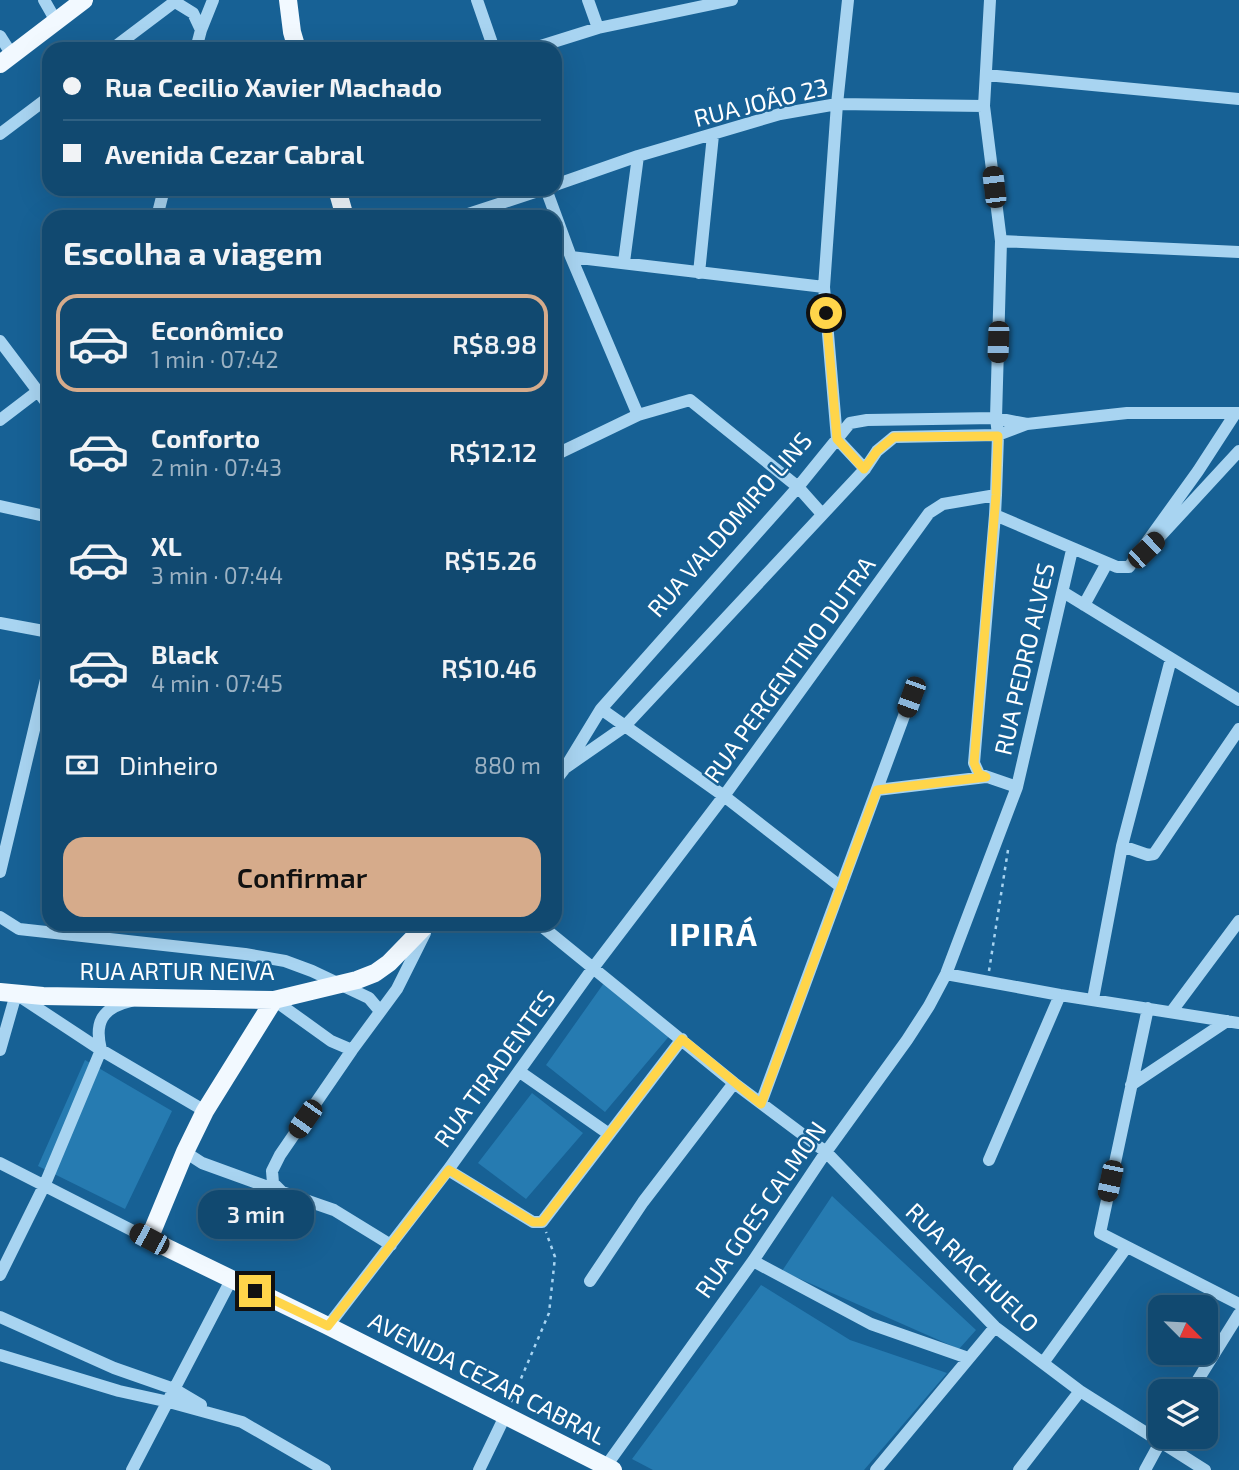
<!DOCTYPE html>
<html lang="pt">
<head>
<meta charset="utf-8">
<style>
  :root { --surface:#114970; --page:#1e5378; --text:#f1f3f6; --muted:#9cb2c3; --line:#306183; --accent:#d6ab8b }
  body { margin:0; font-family:"Exo 2",sans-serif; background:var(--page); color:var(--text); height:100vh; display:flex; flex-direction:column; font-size:26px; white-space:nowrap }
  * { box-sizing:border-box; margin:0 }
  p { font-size:23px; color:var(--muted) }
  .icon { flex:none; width:38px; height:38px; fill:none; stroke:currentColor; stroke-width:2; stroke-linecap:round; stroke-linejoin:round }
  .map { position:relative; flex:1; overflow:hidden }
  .sheet { position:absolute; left:42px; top:210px; width:520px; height:721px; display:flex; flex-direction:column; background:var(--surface); border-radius:21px; box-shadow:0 7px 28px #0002,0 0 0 2px var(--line) }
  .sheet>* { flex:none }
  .guide { position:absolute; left:42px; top:42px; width:520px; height:154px; border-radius:21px; box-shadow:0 7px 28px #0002,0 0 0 2px var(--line); display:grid; align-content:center; height:154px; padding:0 21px; background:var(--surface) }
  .needle { width:46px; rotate:114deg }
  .tools { position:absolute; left:1148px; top:1295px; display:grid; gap:14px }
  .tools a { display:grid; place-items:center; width:70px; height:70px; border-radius:14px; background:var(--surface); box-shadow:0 7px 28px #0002,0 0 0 2px var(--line); font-size:35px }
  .end { position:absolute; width:32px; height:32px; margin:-16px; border:9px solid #ffd54a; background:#111; box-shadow:0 0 0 4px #111 }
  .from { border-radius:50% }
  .bubble { position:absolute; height:49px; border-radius:21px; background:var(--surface); box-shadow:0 7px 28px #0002,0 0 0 2px var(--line); font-size:23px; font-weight:600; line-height:49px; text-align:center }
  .car { position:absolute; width:21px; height:42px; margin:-21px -10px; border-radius:9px; box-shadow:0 0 5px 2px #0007; background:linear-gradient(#222 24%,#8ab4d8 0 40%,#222 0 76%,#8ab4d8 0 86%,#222 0) }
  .guide b { display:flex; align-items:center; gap:24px; height:66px; font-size:26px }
  .guide b+b { border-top:2px solid var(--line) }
  .guide i { width:18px; height:18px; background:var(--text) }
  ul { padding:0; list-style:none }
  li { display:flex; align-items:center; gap:21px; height:98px; margin:0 14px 10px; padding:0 7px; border:4px solid transparent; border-radius:21px }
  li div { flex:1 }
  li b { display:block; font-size:26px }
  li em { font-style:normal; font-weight:600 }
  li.on { border-color:var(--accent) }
  li>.icon { width:63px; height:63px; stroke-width:1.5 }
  h2 { padding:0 21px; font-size:32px; line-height:84px }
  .pay { display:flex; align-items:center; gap:18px; height:77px; padding:0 21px; font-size:26px }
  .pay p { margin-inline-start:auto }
  .primary-button { display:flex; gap:14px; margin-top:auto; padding:14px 21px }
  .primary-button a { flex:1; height:80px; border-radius:21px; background:var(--accent); color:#111; font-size:28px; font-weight:600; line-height:80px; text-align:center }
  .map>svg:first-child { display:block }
  .green { fill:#267bb1 }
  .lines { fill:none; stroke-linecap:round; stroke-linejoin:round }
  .path { stroke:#a8d4f1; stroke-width:2.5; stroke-dasharray:3.5 5; stroke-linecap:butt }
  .minor { stroke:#a8d4f1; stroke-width:12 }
  .major { stroke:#f2f9ff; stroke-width:18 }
  .route { stroke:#ffd54a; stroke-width:9 }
  .labels { text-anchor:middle; stroke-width:5; stroke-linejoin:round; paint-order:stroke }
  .street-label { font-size:24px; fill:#fff; stroke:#176195 }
  .district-label { font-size:32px; font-weight:bold; letter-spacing:2px; fill:#fff; stroke:#176195 }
</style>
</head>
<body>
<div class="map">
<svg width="1239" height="1470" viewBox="0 0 1239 1470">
  <rect width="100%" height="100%" fill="#176195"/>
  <path class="green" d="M 604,983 L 671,1034 L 605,1112 L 546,1065 Z
    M 85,1060 L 172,1111 L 125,1209 L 38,1166 Z
    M 532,1093 L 583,1133 L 526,1199 L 478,1163 Z
    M 832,1196 L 976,1330 L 959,1349 L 782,1271 Z
    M 761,1285 L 850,1340 L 947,1373 L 864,1470 L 653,1470 L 632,1459 Z"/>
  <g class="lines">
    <path class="path" d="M 989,971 L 1008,850
      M 511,1402 L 549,1313 L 555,1257 L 546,1232"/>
    <path class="minor" d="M 44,0 L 56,21
      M 477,0 L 494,49
      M 588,0 L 598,28
      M 848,0 L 837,104 L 824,287 L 837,439 L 865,469
      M 175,2 L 193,13 L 201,30
      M 0,36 L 12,55
      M 112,49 L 177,0
      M 196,49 L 201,30 L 213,0
      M 531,49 L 598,28 L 732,0
      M 986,75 L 1239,99
      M 0,134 L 49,97
      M 555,185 L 638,156 L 780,114 L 837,104 L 984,106
      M 546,189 L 571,257 L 638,415
      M 157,217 L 164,189
      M 459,217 L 544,189
      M 1001,241 L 1239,252
      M 571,257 L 824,287
      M 624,262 L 638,156
      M 699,273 L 713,135
      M 0,341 L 49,406
      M 0,420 L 38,391
      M 555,455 L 638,415 L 690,400 L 798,487 L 822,514
      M 996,495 L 995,515 L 1117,567 L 1129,567 L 1198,471 L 1235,414
      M 0,506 L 49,517
      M 995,515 L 974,763 L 979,774 L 1017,787
      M 1154,543 L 1239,451
      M 1063,592 L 1239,700
      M 1084,605 L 1107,563
      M 0,623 L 49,632
      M 601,709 L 724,796 L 841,887
      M 565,768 L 624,727 L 865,469 L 877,451 L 894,437 L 998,435 L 1027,424 L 1127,413 L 1239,413
      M 555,781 L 565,768 L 601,709 L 798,487 L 850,423 L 867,420 L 996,418 L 1027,424
      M 877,790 L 986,777
      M 1122,846 L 1148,855 L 1154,854 L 1239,729
      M 0,872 L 49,667
      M 0,917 L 19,929 L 245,954 L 285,961 L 312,971 L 369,998 L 380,1011
      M 539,924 L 734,1083 L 826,1152 L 995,1327 L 1080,1391 L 1205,1470
      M 946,974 L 1060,995 L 1239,1023
      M 1093,999 L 1122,846 L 1171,659
      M 274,1000 L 331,1041 L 352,1050
      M 1148,1008 L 1100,1233 L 1239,1304
      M 1172,1011 L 1239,921
      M 0,1050 L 16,994 L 101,1050 L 205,1111
      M 520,1072 L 609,1134
      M 1131,1085 L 1227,1021
      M 761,1103 L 911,697
      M 185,1152 L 202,1163 L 279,1191
      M 989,1160 L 1060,995
      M 0,1163 L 149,1239
      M 448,1170 L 533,1222 L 542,1222 L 682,1039
      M 391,1245 L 334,1210 L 282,1192 L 273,1183 L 272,1171 L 280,1155 L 352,1050 L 397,989 L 425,933
      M 753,1261 L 871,1324 L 968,1358
      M 0,1275 L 45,1184 L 101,1050 C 94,1022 102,1008 131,1001
      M 590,1281 L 643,1202 L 734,1083
      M 0,1317 L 114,1368 L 174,1389 L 201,1405
      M 328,1326 L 448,1170 L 593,968 L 724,796 L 929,513 L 943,504 L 996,495 L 998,435 L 996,418 L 1001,241 L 984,106 L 990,0
      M 0,1355 L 119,1391 L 169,1402 L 242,1422 L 325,1470
      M 1043,1363 L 1126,1248
      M 1191,1391 L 1239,1314
      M 606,1466 L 753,1261 L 826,1152 L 907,1040 L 929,1006 L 946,974 L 1017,787 L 1072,550
      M 132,1470 L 231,1280
      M 479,1470 L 505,1416
      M 876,1470 L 995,1327
      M 1019,1470 L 1080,1391
      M 1145,1470 L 1163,1437"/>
    <path class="major" d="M 288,0 L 292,32 L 297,49
      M 0,64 L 84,0
      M 337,189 L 345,217
      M 0,992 L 43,996 L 274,1000 L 357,980 L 375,973 L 389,963 L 427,924
      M 274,1000 L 205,1111 L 185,1152 L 149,1239 L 328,1326 L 613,1470"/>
  </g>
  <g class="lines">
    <path class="route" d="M 255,1291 L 328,1326 L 449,1170 L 533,1222 L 542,1222 L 682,1039 L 761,1104 L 877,790 L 986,777 L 979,774 L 974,763 L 996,495 L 998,436 L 894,437 L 877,451 L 864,469 L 837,439 L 826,313"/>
  </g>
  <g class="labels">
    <g class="street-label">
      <text transform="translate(761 103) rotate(-14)" y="8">RUA JOÃO 23</text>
      <text transform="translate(730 525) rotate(-49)" y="8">RUA VALDOMIRO LINS</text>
      <text transform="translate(1025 659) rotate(-77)" y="8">RUA PEDRO ALVES</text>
      <text transform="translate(790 670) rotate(-54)" y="8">RUA PERGENTINO DUTRA</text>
      <text x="177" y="980">RUA ARTUR NEIVA</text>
      <text transform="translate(495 1069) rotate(-54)" y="8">RUA TIRADENTES</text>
      <text transform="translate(761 1210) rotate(-55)" y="8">RUA GOES CALMON</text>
      <text transform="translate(972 1268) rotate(44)" y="8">RUA RIACHUELO</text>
      <text transform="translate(487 1379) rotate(27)" y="8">AVENIDA CEZAR CABRAL</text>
    </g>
    <g class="district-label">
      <text x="714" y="946">IPIRÁ</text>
    </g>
  </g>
</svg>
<div class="tools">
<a><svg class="needle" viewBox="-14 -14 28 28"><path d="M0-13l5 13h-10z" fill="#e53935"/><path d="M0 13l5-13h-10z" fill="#9cb2c3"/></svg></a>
<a><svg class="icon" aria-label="layers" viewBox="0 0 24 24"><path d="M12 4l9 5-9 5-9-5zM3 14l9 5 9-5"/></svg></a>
</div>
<i class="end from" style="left:826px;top:313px"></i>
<i class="end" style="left:255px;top:1291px"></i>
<div class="bubble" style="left:198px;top:1190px;width:116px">3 min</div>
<i class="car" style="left:994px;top:187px;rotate:353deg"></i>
<i class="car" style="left:998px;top:342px;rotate:182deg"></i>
<i class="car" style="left:1146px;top:550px;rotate:46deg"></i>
<i class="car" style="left:911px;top:697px;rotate:200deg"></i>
<i class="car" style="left:305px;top:1119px;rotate:215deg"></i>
<i class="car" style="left:1110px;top:1181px;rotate:192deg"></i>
<i class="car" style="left:149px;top:1239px;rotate:298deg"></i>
<div class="guide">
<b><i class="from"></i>Rua Cecilio Xavier Machado</b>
<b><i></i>Avenida Cezar Cabral</b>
</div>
<section class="sheet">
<h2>Escolha a viagem</h2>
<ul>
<li class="on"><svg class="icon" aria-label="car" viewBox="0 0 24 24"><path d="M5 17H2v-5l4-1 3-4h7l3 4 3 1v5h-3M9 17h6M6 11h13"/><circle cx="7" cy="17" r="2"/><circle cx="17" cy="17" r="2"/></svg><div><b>Econômico</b><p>1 min · 07:42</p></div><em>R$8.98</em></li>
<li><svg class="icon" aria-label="car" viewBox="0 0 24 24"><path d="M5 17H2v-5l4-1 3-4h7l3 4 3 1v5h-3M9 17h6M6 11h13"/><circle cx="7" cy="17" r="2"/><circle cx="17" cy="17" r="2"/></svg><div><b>Conforto</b><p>2 min · 07:43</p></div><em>R$12.12</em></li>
<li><svg class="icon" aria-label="car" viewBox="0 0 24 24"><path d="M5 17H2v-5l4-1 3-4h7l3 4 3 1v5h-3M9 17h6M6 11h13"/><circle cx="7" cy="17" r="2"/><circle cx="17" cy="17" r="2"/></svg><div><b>XL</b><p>3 min · 07:44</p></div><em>R$15.26</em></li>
<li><svg class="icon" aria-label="car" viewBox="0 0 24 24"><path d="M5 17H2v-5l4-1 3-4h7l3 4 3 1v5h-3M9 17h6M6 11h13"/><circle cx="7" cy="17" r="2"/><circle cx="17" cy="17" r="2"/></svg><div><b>Black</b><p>4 min · 07:45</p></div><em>R$10.46</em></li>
</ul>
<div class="pay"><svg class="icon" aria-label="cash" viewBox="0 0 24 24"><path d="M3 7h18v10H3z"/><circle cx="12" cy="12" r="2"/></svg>Dinheiro<p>880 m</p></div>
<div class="primary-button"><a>Confirmar</a></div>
</section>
</div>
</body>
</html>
